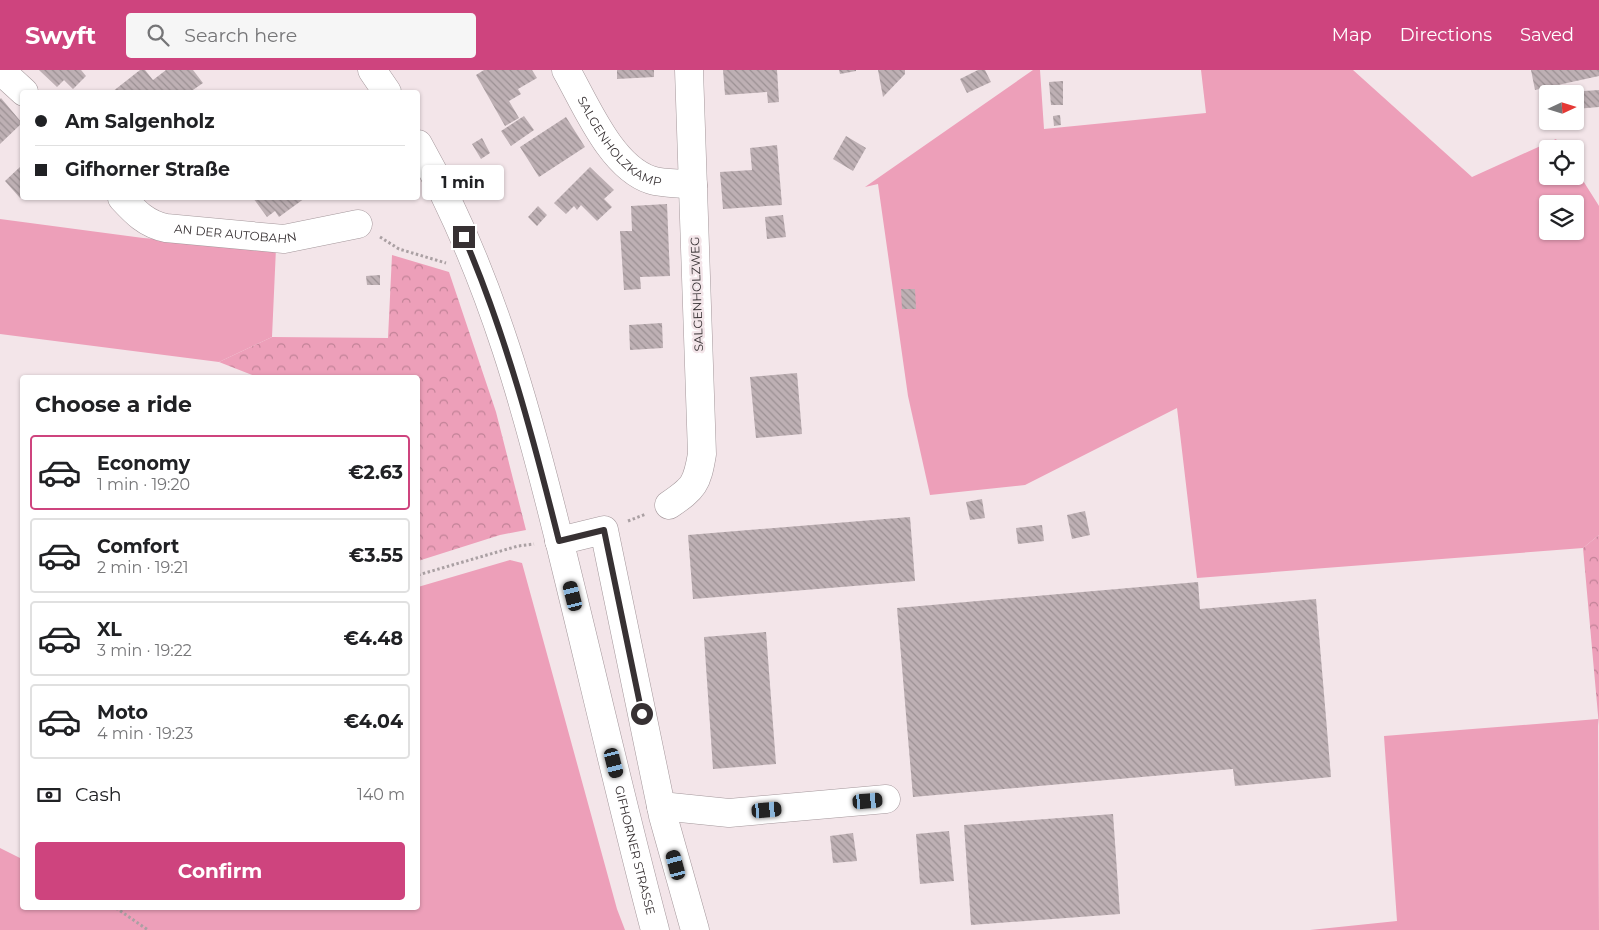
<!DOCTYPE html>
<html lang="en">
<head>
<meta charset="utf-8">
<style>
  :root { --surface:#fff; --page:#f6f6f6; --text:#202124; --muted:#757577; --line:#e0e0e0; --accent:#ce447e }
  body { margin:0; font-family:Montserrat,sans-serif; background:var(--page); color:var(--text); height:100vh; display:flex; flex-direction:column; font-size:19px; white-space:nowrap }
  * { box-sizing:border-box; margin:0 }
  p { font-size:16px; color:var(--muted) }
  .icon { flex:none; width:28px; height:28px; fill:none; stroke:currentColor; stroke-width:2; stroke-linecap:round; stroke-linejoin:round }
  .map { position:relative; flex:1; overflow:hidden }
  .sheet { position:absolute; left:20px; top:305px; width:400px; height:535px; display:flex; flex-direction:column; background:var(--surface); border-radius:5px; box-shadow:0 1px 4px #0004 }
  .sheet>* { flex:none }
  .guide { position:absolute; left:20px; top:20px; width:400px; height:110px; border-radius:5px; box-shadow:0 1px 4px #0004; display:grid; align-content:center; height:110px; padding:0 15px; background:var(--surface) }
  .needle { width:32px; rotate:86deg }
  .controls { position:absolute; left:1539px; top:15px; display:grid; gap:10px }
  .controls a { display:grid; place-items:center; width:45px; height:45px; border-radius:5px; background:var(--surface); box-shadow:0 1px 4px #0004; font-size:25px }
  .end { position:absolute; width:22px; height:22px; margin:-11px; border:6px solid #373133; background:#fff; box-shadow:0 0 0 2px #fff }
  .from { border-radius:50% }
  .bubble { position:absolute; height:35px; border-radius:5px; background:var(--surface); box-shadow:0 1px 4px #0004; font-size:16px; font-weight:700; line-height:35px; text-align:center }
  .car { position:absolute; width:15px; height:30px; margin:-15px -8px; border-radius:6px; box-shadow:0 0 4px 1px #0007; background:linear-gradient(#222 24%,#8ab4d8 0 40%,#222 0 76%,#8ab4d8 0 86%,#222 0) }
  .guide b { display:flex; align-items:center; gap:18px; height:48px; font-size:19px }
  .guide b+b { border-top:1px solid var(--line) }
  .guide i { width:12px; height:12px; background:var(--text) }
  ul { padding:0; list-style:none }
  li { display:flex; align-items:center; gap:15px; height:75px; margin:0 10px 8px; padding:0 5px; border:2px solid var(--line); border-radius:5px }
  li div { flex:1 }
  li b { display:block; font-size:19px }
  li em { font-style:normal; font-weight:700 }
  li.selected { border-color:var(--accent) }
  li>.icon { width:45px; height:45px; stroke-width:1.5 }
  h2 { padding:0 15px; font-size:22px; line-height:60px }
  .pay { display:flex; align-items:center; gap:12px; height:55px; padding:0 15px; font-size:19px }
  .pay p { margin-inline-start:auto }
  .primary-button { display:flex; gap:10px; margin-top:auto; padding:10px 15px }
  .primary-button a { flex:1; height:58px; border-radius:5px; background:var(--accent); color:#fff; font-size:20px; font-weight:700; line-height:58px; text-align:center }
  header { display:flex; align-items:center; gap:30px; box-sizing:border-box; height:70px; padding:0 25px; background:var(--accent); color:#fff }
  header strong { font-size:24px }
  nav { display:flex; gap:28px; margin-inline-start:auto; font-size:18px }
  .search { width:350px; height:45px; background:var(--page); display:flex; align-items:center; gap:12px; box-sizing:border-box; padding:0 18px; border-radius:5px; color:var(--muted); font-size:19px }
  .map>svg:first-child { display:block }
  .grass { fill:#ed9fb9; fill-rule:evenodd }
  .forest { fill:url(#forest-crowns) }
  .building { fill:url(#building-back-hatch) }
  .lines { fill:none; stroke-linecap:round; stroke-linejoin:round }
  .minor-casing { stroke:#a4979b; stroke-width:29 }
  .major-casing { stroke:#a4979b; stroke-width:29 }
  .path { stroke:#aaa0a3; stroke-width:3; stroke-dasharray:2.5 2.5; stroke-linecap:butt }
  .minor { stroke:#fff; stroke-width:28 }
  .major { stroke:#fff; stroke-width:28 }
  .route { stroke:#373133; stroke-width:6 }
  .labels { text-anchor:middle; stroke-width:5; stroke-linejoin:round; paint-order:stroke }
  .street-label { font-size:12px; fill:#373133; stroke:#f3e5e9 }
</style>
</head>
<body>
<header>
<strong>Swyft</strong>
<div class="search"><svg class="icon" aria-label="search" viewBox="0 0 24 24"><circle cx="10" cy="10" r="6"/><path d="M15 15l6 6"/></svg>Search here</div>
<nav><a>Map</a><a>Directions</a><a>Saved</a></nav>
</header>
<div class="map">
<svg width="1599" height="860" viewBox="0 0 1599 860">
  <defs>
    <pattern id="forest-crowns" width="20" height="18" patternUnits="userSpaceOnUse" patternTransform="scale(1.25)"><rect width="20" height="18" fill="#ed9fb9"/><path d="M2 6a3 3 0 1 1 6 0M12 15a3 3 0 1 1 6 0" fill="none" stroke="#c18297"/></pattern>
    <pattern id="building-back-hatch" width="6" height="6" patternUnits="userSpaceOnUse" patternTransform="scale(1.25)"><rect width="6" height="6" fill="#beb0b4"/><path d="M-1 5l2 2M0 0l6 6M5-1l2 2" fill="none" stroke="#9b9093"/></pattern>
  </defs>
  <rect width="100%" height="100%" fill="#f3e5e9"/>
  <path class="grass" d="M 1033,0 L 1040,0 L 1044,59 L 1206,43 L 1201,0 L 1353,0 L 1472,107 L 1556,69 L 1562,79 L 1548,79 L 1548,106 L 1575,106 L 1575,98 L 1599,136 L 1599,465 L 1583,478 L 1197,508 L 1177,338 L 1025,415 L 930,425 L 908,326 L 878,114 L 865,117 ZM 1548,134 L 1575,134 L 1575,161 L 1548,161 Z
    M 0,149 L 143,168 L 276,178 L 272,267 L 219,292 L 0,264 Z
    M 510,490 L 522,493 L 617,839 L 625,860 L 0,860 L 0,778 L 22,789 L 22,838 L 418,838 L 418,517 Z
    M 1598,649 L 1599,860 L 1310,860 L 1397,851 L 1384,666 Z"/>
  <path class="forest" d="M 392,185 L 449,202 L 496,342 L 526,460 L 500,465 L 418,491 L 418,308 L 257,307 L 219,292 L 272,267 L 388,268 Z
    M 1599,465 L 1599,656 L 1583,478 Z"/>
  <path class="building" d="M 39,0 L 81,0 L 86,6 L 73,19 L 64,10 L 57,17 Z
    M 140,0 L 145,0 L 153,10 L 166,0 L 193,0 L 203,13 L 190,22 L 112,22 Z
    M 484,0 L 532,0 L 537,8 L 518,19 L 521,24 L 509,31 L 519,48 L 505,56 L 476,5 Z
    M 617,0 L 654,0 L 654,7 L 617,9 Z
    M 723,0 L 777,0 L 779,32 L 768,33 L 767,22 L 725,25 Z
    M 839,0 L 856,0 L 856,1 L 840,4 Z
    M 878,0 L 905,0 L 905,4 L 883,27 Z
    M 978,0 L 985,0 L 991,12 L 967,23 L 960,9 Z
    M 1531,0 L 1599,0 L 1599,6 L 1535,20 Z
    M 1063,11 L 1063,35 L 1051,35 L 1049,12 Z
    M 1599,20 L 1599,37 L 1575,39 L 1575,24 L 1569,22 Z
    M 1,28 L 22,53 L 0,74 L 0,29 Z
    M 1060,45 L 1061,55 L 1054,56 L 1053,46 Z
    M 524,46 L 534,60 L 511,76 L 501,61 Z
    M 566,47 L 585,77 L 539,107 L 520,77 Z
    M 846,66 L 866,78 L 853,101 L 833,89 Z
    M 482,68 L 490,83 L 481,89 L 472,74 Z
    M 777,75 L 782,135 L 723,139 L 720,102 L 752,100 L 750,78 Z
    M 20,97 L 22,99 L 22,126 L 20,128 L 5,111 Z
    M 590,97 L 614,120 L 604,129 L 612,137 L 597,151 L 581,135 L 577,140 L 574,136 L 566,144 L 554,133 Z
    M 253,128 L 305,128 L 279,147 L 275,141 L 267,147 Z
    M 667,134 L 670,206 L 640,207 L 641,219 L 624,220 L 620,161 L 632,161 L 631,136 Z
    M 538,136 L 547,145 L 537,156 L 528,147 Z
    M 783,145 L 786,167 L 767,169 L 765,147 Z
    M 380,205 L 380,215 L 367,215 L 366,206 Z
    M 901,219 L 915,219 L 916,239 L 902,239 Z
    M 662,253 L 663,278 L 630,280 L 629,255 Z
    M 797,303 L 802,364 L 756,368 L 750,307 Z
    M 982,429 L 985,448 L 970,450 L 966,432 Z
    M 1085,441 L 1090,465 L 1072,469 L 1067,445 Z
    M 910,447 L 915,511 L 693,529 L 688,465 Z
    M 1042,455 L 1044,471 L 1018,474 L 1016,458 Z
    M 1198,512 L 1200,539 L 1316,529 L 1331,707 L 1235,716 L 1233,699 L 913,727 L 897,538 Z
    M 766,562 L 776,694 L 713,699 L 704,567 Z
    M 1113,744 L 1120,844 L 971,855 L 964,755 Z
    M 949,761 L 954,811 L 920,814 L 916,764 Z
    M 853,763 L 857,791 L 833,793 L 830,766 Z"/>
  <g class="lines">
    <g class="minor-casing">
      <g id="minor">
        <path d="M 0,0 L 24,22"/>
        <path id="s1" d="M 566,0 C 586,35 611,97 651,110 C 664,114 680,113 693,115"/>
        <path id="s2" d="M 122,128 C 135,142 146,154 166,158 L 284,169 L 358,154"/>
        <path d="M 669,435 C 694,418 697,414 702,384 L 689,0"/>
        <path d="M 559,471 L 604,460 L 663,746 L 695,860"/>
        <path d="M 661,736 L 729,743 L 886,729"/>
      </g>
    </g>
    <g class="major-casing">
      <g id="major">
        <path d="M 372,0 L 387,22"/>
        <path id="s3" d="M 418,74 C 492,205 530,349 565,494 C 595,616 623,739 655,860"/>
      </g>
    </g>
    <path class="path" d="M 380,167 L 399,179 L 446,193
      M 628,451 L 646,444
      M 418,505 L 518,476 L 534,474
      M 116,838 L 148,860"/>
    <use href="#minor" class="minor"/>
    <use href="#major" class="major"/>
  </g>
  <g class="lines">
    <path class="route" d="M 464,167 C 506,265 533,367 559,471 L 604,460 L 642,644"/>
  </g>
  <g class="labels">
    <g class="street-label">
      <text dy="4" stroke="none"><textPath href="#s1" startOffset="92">SALGENHOLZKAMP</textPath></text>
      <text dy="4" stroke="none"><textPath href="#s2" startOffset="124">AN DER AUTOBAHN</textPath></text>
      <text transform="translate(697 224) rotate(-92)" y="4">SALGENHOLZWEG</text>
      <text dy="4" stroke="none"><textPath href="#s3" startOffset="741">GIFHORNER STRASSE</textPath></text>
    </g>
  </g>
</svg>
<div class="controls">
<a><svg class="needle" viewBox="-14 -14 28 28"><path d="M0-13l5 13h-10z" fill="#e53935"/><path d="M0 13l5-13h-10z" fill="#757577"/></svg></a>
<a><svg class="icon" aria-label="locate" viewBox="0 0 24 24"><circle cx="12" cy="12" r="6"/><path d="M12 2v4M12 18v4M2 12h4M18 12h4"/></svg></a>
<a><svg class="icon" aria-label="layers" viewBox="0 0 24 24"><path d="M12 4l9 5-9 5-9-5zM3 14l9 5 9-5"/></svg></a>
</div>
<i class="end from" style="left:642px;top:644px"></i>
<i class="end" style="left:464px;top:167px"></i>
<div class="bubble" style="left:422px;top:95px;width:82px">1 min</div>
<i class="car" style="left:573px;top:526px;rotate:346deg"></i>
<i class="car" style="left:614px;top:693px;rotate:166deg"></i>
<i class="car" style="left:868px;top:731px;rotate:85deg"></i>
<i class="car" style="left:767px;top:740px;rotate:85deg"></i>
<i class="car" style="left:676px;top:795px;rotate:345deg"></i>
<div class="guide">
<b><i class="from"></i>Am Salgenholz</b>
<b><i></i>Gifhorner Straße</b>
</div>
<section class="sheet">
<h2>Choose a ride</h2>
<ul>
<li class="selected"><svg class="icon" aria-label="car" viewBox="0 0 24 24"><path d="M5 17H2v-5l4-1 3-4h7l3 4 3 1v5h-3M9 17h6M6 11h13"/><circle cx="7" cy="17" r="2"/><circle cx="17" cy="17" r="2"/></svg><div><b>Economy</b><p>1 min · 19:20</p></div><em>€2.63</em></li>
<li><svg class="icon" aria-label="car" viewBox="0 0 24 24"><path d="M5 17H2v-5l4-1 3-4h7l3 4 3 1v5h-3M9 17h6M6 11h13"/><circle cx="7" cy="17" r="2"/><circle cx="17" cy="17" r="2"/></svg><div><b>Comfort</b><p>2 min · 19:21</p></div><em>€3.55</em></li>
<li><svg class="icon" aria-label="car" viewBox="0 0 24 24"><path d="M5 17H2v-5l4-1 3-4h7l3 4 3 1v5h-3M9 17h6M6 11h13"/><circle cx="7" cy="17" r="2"/><circle cx="17" cy="17" r="2"/></svg><div><b>XL</b><p>3 min · 19:22</p></div><em>€4.48</em></li>
<li><svg class="icon" aria-label="car" viewBox="0 0 24 24"><path d="M5 17H2v-5l4-1 3-4h7l3 4 3 1v5h-3M9 17h6M6 11h13"/><circle cx="7" cy="17" r="2"/><circle cx="17" cy="17" r="2"/></svg><div><b>Moto</b><p>4 min · 19:23</p></div><em>€4.04</em></li>
</ul>
<div class="pay"><svg class="icon" aria-label="cash" viewBox="0 0 24 24"><path d="M3 7h18v10H3z"/><circle cx="12" cy="12" r="2"/></svg>Cash<p>140 m</p></div>
<div class="primary-button"><a>Confirm</a></div>
</section>
</div>
</body>
</html>
